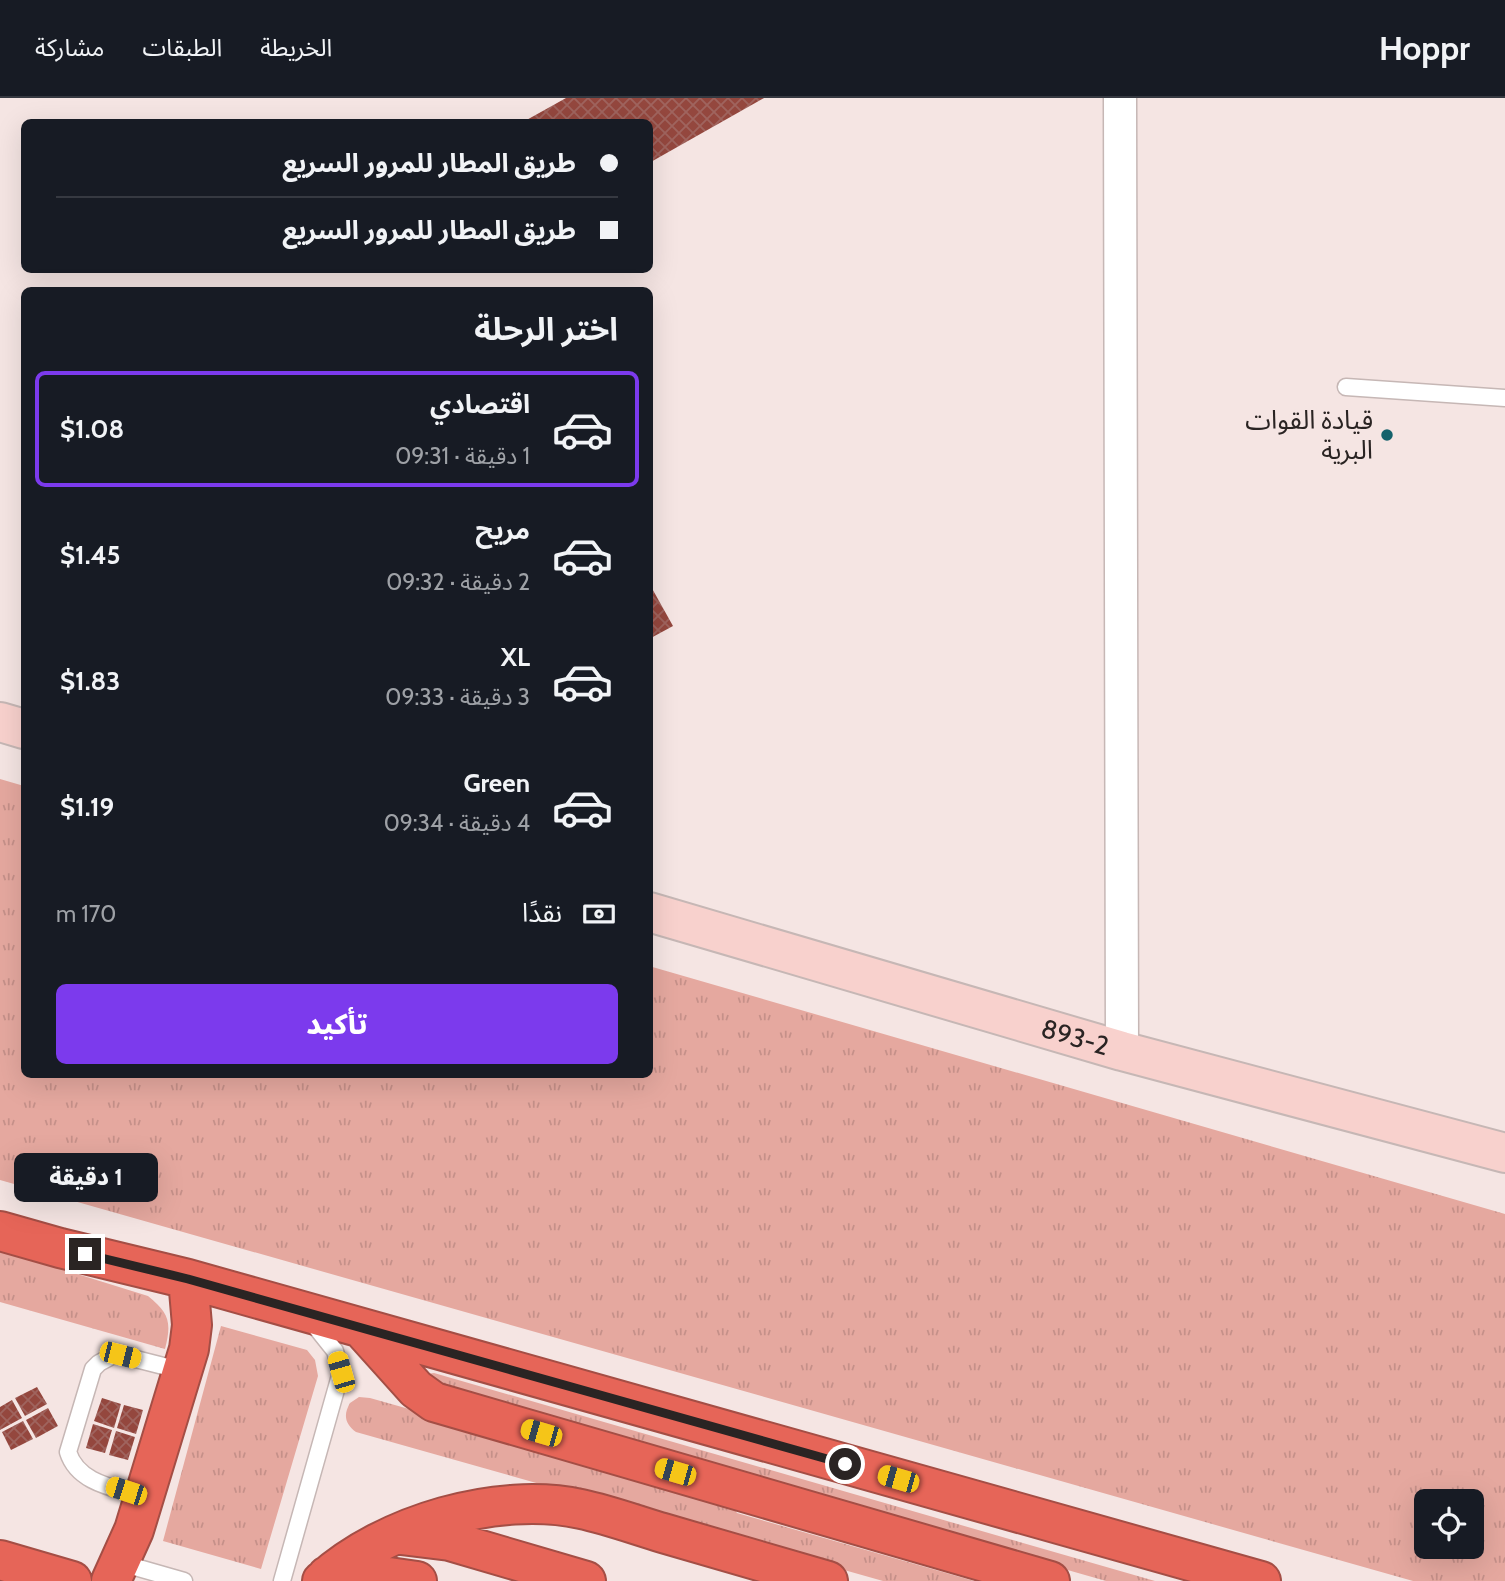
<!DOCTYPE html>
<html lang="ar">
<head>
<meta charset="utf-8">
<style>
  :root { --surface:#171b24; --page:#242831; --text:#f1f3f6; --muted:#9ea1a6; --line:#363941; --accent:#7c3aed }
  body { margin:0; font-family:Cabin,"Noto Sans Arabic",sans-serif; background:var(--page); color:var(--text); direction:rtl; height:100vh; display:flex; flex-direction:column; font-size:26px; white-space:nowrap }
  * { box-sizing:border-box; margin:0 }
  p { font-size:23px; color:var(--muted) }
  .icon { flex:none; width:38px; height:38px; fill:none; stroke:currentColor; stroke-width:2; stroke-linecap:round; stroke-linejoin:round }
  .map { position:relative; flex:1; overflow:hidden; direction:ltr }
  .panel { position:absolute; left:21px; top:189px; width:632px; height:791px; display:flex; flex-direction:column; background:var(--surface); border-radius:10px; box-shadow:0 7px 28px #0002; direction:rtl }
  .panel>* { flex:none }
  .top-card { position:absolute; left:21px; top:21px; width:632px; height:154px; border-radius:10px; box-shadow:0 7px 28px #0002; direction:rtl; display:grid; align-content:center; height:154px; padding:0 35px; background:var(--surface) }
  .tools { position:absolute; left:1414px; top:1391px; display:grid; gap:14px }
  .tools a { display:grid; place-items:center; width:70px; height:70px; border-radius:10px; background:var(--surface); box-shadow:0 7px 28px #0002; font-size:35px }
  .end { position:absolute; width:32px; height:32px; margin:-16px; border:9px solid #2a2423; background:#fff; box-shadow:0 0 0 4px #fff }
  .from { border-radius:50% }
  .bubble { position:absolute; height:49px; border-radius:10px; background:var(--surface); box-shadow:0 7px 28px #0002; font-size:23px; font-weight:800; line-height:49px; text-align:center; direction:rtl }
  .car { position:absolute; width:21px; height:42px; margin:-21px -10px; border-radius:9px; box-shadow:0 0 5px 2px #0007; background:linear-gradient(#f5c518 24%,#345 0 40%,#f5c518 0 76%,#345 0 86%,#f5c518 0) }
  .top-card b { display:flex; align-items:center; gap:24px; height:66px; font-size:26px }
  .top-card b+b { border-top:2px solid var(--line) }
  .top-card i { width:18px; height:18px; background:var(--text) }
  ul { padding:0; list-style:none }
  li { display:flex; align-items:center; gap:21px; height:116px; margin:0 14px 10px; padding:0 21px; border:4px solid transparent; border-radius:10px }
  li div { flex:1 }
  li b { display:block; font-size:26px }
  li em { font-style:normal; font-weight:800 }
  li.selected { border-color:var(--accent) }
  li>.icon { width:63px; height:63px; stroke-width:1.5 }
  h2 { padding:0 35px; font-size:32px; line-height:84px }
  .pay { display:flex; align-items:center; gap:18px; height:77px; padding:0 35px; font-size:26px }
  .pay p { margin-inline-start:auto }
  .cta { display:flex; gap:14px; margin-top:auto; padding:14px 35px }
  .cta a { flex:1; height:80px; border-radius:10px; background:var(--accent); color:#fff; font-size:28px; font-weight:800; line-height:80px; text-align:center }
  header { display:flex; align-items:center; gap:42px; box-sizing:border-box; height:98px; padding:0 35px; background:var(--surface); border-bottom:2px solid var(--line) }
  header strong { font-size:33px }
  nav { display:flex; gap:38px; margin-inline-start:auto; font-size:24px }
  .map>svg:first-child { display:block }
  .grass { fill:url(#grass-tufts); fill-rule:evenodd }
  .building { fill:url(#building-cross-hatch) }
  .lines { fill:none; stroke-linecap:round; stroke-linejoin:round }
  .lane-casing { stroke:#c6b7b5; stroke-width:19 }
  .street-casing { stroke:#c6b7b5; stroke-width:35 }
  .secondary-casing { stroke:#c6b7b5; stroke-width:42 }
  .highway-casing { stroke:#a44e45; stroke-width:42 }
  .lane { stroke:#fff; stroke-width:16 }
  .street { stroke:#fff; stroke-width:32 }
  .secondary { stroke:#f8d1cd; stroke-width:38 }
  .highway { stroke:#e66558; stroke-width:38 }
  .route { stroke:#2a2423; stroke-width:9 }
  .poi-dot { fill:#15626c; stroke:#f5e5e3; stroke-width:2.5 }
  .labels { text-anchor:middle; stroke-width:7; stroke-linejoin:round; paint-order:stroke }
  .poi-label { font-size:26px; fill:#2a2423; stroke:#f5e5e3; text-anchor:end }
  .street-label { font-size:26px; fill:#2a2423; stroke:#f5e5e3 }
</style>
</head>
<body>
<header>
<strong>Hoppr</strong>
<nav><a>الخريطة</a><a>الطبقات</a><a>مشاركة</a></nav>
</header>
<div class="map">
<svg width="1505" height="1483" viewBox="0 0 1505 1483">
  <defs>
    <pattern id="grass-tufts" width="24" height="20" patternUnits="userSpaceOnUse" patternTransform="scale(1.75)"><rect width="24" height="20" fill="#e5a89f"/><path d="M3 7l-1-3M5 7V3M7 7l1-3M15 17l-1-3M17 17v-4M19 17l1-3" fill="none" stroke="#c59089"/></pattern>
    <pattern id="building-cross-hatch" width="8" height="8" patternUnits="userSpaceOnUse" patternTransform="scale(1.75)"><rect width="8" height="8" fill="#94473e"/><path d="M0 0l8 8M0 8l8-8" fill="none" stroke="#9f645e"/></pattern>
  </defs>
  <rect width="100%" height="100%" fill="#f5e5e3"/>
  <path class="grass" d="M 0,681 L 24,688 L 24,976 L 649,976 L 649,868 L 1505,1116 L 1505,1483 L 1413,1483 L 0,1082 ZM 1426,1404 L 1472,1404 L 1472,1449 L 1426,1449 Z
    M 0,1152 L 148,1198 C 169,1215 172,1224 165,1251 L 0,1204 Z
    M 221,1228 L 307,1252 L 315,1262 L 318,1278 L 261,1471 L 163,1443 Z
    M 434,1275 L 1155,1483 L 1106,1483 L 435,1291 L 426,1276 Z
    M 359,1299 L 370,1300 L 728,1401 L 737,1415 L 974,1483 L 883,1483 L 356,1334 C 345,1326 343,1317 350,1305 Z"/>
  <path class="building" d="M 566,0 L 764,0 L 649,65 L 649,24 L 523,24 Z
    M 649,485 L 673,528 L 649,541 Z
    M 37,1289 L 47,1306 L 25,1318 L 15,1300 Z
    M 102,1300 L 121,1306 L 114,1330 L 94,1323 Z
    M 12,1302 L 22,1320 L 0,1332 L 0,1309 Z
    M 124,1307 L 143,1312 L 136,1336 L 117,1330 Z
    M 48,1310 L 58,1328 L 36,1340 L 26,1322 Z
    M 23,1323 L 33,1341 L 11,1352 L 2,1334 Z
    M 93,1326 L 112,1332 L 105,1355 L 86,1350 Z
    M 116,1333 L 135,1339 L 128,1362 L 109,1357 Z"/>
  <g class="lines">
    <g class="lane-casing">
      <path id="lane" d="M 1346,289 L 1505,300
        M 144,1399 C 116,1390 78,1386 68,1354 L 93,1271 L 99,1265 L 112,1258 L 120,1257 L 183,1273
        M 121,1465 L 184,1483
        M 282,1483 L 341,1274 L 335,1253 L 311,1223"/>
    </g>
    <g class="street-casing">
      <path id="street" d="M 1120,0 L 1122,953"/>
    </g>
    <g class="secondary-casing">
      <g id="secondary">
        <path d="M 0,624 L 24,631"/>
        <path id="s1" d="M 649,814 L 1122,953 L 1505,1055"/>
      </g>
    </g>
    <g class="highway-casing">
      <path id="highway" d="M 0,1133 L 60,1150 L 188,1181 L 1261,1483
        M 363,1232 L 416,1291 L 434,1304 L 1050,1483
        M 401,1437 L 450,1443 L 586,1483
        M 0,1462 L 72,1483
        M 327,1478 L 368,1476 L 417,1483
        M 111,1483 L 134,1432 L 189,1251 L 192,1227 L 188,1181
        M 322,1483 C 385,1426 498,1393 581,1411 C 609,1417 636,1427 663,1435 C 718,1451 773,1467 828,1483"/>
    </g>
    <use href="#lane" class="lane"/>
    <use href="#street" class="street"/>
    <use href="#secondary" class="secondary"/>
    <use href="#highway" class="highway"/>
  </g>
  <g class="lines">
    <path class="route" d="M 85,1156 L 188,1181 L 845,1366"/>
  </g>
  <circle class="poi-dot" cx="1387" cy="337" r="7"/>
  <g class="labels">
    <g class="poi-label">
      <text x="1373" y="331">قيادة القوات<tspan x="1373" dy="30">البرية</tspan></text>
    </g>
    <g class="street-label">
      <text dy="9" stroke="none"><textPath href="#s1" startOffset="444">893-2</textPath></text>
    </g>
  </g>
</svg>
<div class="tools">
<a><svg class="icon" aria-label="locate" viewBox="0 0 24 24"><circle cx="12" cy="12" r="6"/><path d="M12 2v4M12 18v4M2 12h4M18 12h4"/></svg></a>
</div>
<i class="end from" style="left:845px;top:1366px"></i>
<i class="end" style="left:85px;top:1156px"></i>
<div class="bubble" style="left:14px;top:1055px;width:144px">1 دقيقة</div>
<i class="car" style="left:120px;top:1257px;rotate:104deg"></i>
<i class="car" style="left:341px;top:1274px;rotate:344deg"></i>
<i class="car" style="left:541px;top:1335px;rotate:286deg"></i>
<i class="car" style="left:675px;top:1374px;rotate:286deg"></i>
<i class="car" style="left:898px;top:1381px;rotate:286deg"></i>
<i class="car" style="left:126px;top:1393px;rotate:288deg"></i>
<div class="top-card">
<b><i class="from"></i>طريق المطار للمرور السريع</b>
<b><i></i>طريق المطار للمرور السريع</b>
</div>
<section class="panel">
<h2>اختر الرحلة</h2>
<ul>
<li class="selected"><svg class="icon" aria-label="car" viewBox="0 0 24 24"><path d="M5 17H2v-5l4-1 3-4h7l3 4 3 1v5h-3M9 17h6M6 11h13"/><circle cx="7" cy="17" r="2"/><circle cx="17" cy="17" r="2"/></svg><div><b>اقتصادي</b><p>1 دقيقة · 09:31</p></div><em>$1.08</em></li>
<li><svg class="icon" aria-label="car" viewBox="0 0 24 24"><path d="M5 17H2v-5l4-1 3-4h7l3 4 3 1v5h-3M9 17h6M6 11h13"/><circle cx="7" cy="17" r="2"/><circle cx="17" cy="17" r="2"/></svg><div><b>مريح</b><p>2 دقيقة · 09:32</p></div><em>$1.45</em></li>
<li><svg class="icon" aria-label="car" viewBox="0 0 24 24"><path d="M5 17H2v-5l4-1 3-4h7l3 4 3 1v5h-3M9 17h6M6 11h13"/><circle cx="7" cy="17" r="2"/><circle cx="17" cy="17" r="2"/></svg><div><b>XL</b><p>3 دقيقة · 09:33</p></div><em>$1.83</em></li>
<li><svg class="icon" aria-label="car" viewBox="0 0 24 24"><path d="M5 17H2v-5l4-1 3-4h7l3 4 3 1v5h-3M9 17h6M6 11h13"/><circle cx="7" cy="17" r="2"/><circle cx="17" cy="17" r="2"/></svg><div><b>Green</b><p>4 دقيقة · 09:34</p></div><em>$1.19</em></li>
</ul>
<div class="pay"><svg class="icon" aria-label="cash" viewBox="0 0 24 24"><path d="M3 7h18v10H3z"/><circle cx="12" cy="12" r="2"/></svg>نقدًا<p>170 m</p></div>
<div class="cta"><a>تأكيد</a></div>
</section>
</div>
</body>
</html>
